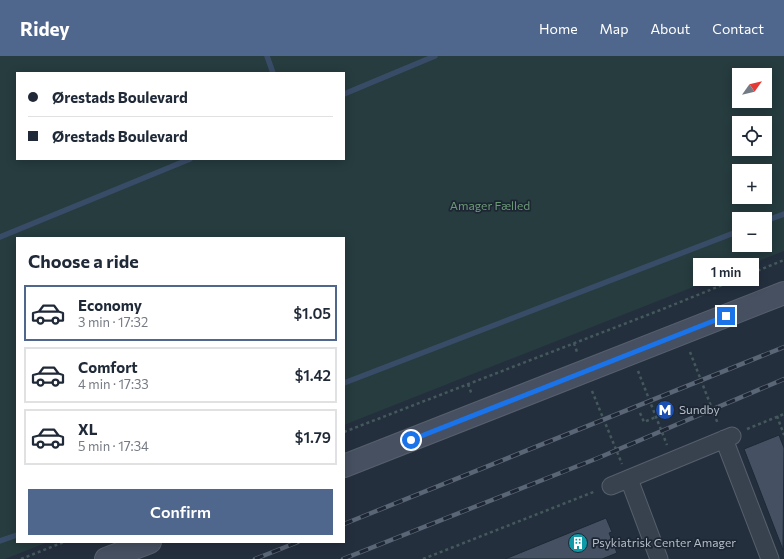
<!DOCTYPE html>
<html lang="en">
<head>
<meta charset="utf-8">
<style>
  :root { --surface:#fff; --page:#f6f6f7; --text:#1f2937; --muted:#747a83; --line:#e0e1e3; --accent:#50678d }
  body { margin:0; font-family:Commissioner,sans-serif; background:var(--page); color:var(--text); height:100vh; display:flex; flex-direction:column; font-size:15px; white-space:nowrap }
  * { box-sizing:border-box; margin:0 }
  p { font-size:13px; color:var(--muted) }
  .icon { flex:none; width:22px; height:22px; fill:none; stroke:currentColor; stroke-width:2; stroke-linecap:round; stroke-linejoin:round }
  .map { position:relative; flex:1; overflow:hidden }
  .side { position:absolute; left:16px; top:181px; width:329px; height:306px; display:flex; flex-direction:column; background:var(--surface); border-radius:0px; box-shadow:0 2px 10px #0003 }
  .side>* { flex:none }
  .banner { position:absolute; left:16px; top:16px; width:329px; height:88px; border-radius:0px; box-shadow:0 2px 10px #0003; display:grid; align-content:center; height:88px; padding:0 12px; background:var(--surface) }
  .needle { width:26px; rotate:56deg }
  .buttons { position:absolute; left:732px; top:12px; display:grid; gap:8px }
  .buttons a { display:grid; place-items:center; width:40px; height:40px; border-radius:0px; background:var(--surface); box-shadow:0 2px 10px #0003; font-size:20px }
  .end { position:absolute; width:18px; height:18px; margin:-9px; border:5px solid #1a73e8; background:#fff; box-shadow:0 0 0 2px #fff }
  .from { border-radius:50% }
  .bubble { position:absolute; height:28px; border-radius:0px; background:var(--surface); box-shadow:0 2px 10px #0003; font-size:13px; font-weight:600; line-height:28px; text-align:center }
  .banner b { display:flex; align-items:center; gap:14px; height:38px; font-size:15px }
  .banner b+b { border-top:1px solid var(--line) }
  .banner i { width:10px; height:10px; background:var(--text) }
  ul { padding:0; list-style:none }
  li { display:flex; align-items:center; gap:12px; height:56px; margin:0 8px 6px; padding:0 4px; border:2px solid var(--line); border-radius:0px }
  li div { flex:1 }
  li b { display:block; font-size:15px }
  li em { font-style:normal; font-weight:600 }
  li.current { border-color:var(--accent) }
  li>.icon { width:36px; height:36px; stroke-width:1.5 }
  h2 { padding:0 12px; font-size:18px; line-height:48px }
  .primary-button { display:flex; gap:8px; margin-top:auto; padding:8px 12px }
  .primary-button a { flex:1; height:46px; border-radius:0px; background:var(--accent); color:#fff; font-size:16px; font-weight:600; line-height:46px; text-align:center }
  header { display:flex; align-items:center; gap:24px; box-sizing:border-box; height:56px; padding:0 20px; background:var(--accent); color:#fff }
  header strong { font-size:19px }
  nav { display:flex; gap:22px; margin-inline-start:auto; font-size:14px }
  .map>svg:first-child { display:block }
  .park { fill:#263c3f; fill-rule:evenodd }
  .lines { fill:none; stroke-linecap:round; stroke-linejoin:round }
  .stream { stroke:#394c67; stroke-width:5.5 }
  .building { fill:#455162; stroke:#1f2835 }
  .street-casing { stroke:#565f6c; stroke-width:19 }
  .secondary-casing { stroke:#565f6c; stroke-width:24 }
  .path { stroke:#44595c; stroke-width:2.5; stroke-dasharray:3 3; stroke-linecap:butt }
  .street { stroke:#38414e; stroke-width:17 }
  .secondary { stroke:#465061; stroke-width:22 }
  .rail-casing { stroke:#5a6575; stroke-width:4.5 }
  .rail { stroke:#1d2633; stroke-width:3; stroke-dasharray:9; stroke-linecap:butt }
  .route { stroke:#1a73e8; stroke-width:5 }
  .labels { text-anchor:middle; stroke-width:3.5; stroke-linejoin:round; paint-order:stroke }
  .park-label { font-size:12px; fill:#6b9a77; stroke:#1d2633 }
  .poi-label { font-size:12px; fill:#b4bcc9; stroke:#1d2633; text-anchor:start }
</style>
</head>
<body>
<header>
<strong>Ridey</strong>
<nav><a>Home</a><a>Map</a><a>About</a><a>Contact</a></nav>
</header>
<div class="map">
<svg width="784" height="503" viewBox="0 0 784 503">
  <rect width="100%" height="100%" fill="#242f3e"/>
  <path class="park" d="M 0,0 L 784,0 L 784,195 L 344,369 L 344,182 L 17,182 L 17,486 L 48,486 L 5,503 L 0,503 ZM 17,17 L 344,17 L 344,103 L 17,103 ZM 739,19 L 765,19 L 765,45 L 739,45 ZM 739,67 L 765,67 L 765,93 L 739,93 ZM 739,115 L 765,115 L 765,141 L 739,141 ZM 739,163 L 765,163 L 765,189 L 739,189 Z"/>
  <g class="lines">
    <path class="stream" d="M 267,0 L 273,17
      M 344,38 L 435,0
      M 765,165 L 784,158
      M 0,181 L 190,103
      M 344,327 L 739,175
      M 0,485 L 17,479"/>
  </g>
  <path class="building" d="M 779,379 L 784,392 L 783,494 L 744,393 Z
    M 606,462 L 612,476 L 609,477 L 617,497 L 602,503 L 505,503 Z"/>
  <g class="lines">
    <g class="street-casing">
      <path id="street" d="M 724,383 L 770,503
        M 629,423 L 659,503
        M 611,430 L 732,380"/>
    </g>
    <g class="secondary-casing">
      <path id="secondary" d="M 344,410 L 784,237
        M 106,503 L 150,486"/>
    </g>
    <path class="path" d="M 574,287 L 577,296
      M 690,296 L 718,368
      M 638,315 L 667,389
      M 468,328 L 472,339
      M 592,335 L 622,408
      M 640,357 L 644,366 L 656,361
      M 777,360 L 784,379
      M 747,373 L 784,358
      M 344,376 L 663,253 L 784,204
      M 21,503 L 64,486
      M 423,503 L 596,435"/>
    <use href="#street" class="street"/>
    <use href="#secondary" class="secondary"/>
    <g class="rail-casing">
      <path id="rail" d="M 344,468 L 784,291
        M 255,503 L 298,486
        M 343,503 L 598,402 L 784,323"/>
    </g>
    <use href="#rail" class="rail"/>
  </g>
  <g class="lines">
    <path class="route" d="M 411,384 L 726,260"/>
  </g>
  <defs>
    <g id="metro-disc" transform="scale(1)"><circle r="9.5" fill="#1a4fb4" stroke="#1d2633"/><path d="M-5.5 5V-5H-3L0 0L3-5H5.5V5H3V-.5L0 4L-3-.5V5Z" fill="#fff"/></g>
    <g id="building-disc" transform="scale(1)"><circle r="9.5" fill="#0f9aa8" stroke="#1d2633"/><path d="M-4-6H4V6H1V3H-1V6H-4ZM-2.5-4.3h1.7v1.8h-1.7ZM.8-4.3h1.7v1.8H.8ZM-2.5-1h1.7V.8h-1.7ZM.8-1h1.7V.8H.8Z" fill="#fff"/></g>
  </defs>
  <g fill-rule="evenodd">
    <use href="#metro-disc" x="665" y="354"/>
    <use href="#building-disc" x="578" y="487"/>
  </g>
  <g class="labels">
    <g class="park-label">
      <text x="490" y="154">Amager Fælled</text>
    </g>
    <g class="poi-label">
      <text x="679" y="358">Sundby</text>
      <text x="592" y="491">Psykiatrisk Center Amager</text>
    </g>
  </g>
</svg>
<div class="buttons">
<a><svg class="needle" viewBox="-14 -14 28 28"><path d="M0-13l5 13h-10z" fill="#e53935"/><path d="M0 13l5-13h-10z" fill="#747a83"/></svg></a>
<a><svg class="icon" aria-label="locate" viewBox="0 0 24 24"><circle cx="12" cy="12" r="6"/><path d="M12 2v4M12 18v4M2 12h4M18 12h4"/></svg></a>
<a>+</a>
<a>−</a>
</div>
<i class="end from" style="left:411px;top:384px"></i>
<i class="end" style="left:726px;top:260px"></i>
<div class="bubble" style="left:693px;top:202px;width:66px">1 min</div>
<div class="banner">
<b><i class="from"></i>Ørestads Boulevard</b>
<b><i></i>Ørestads Boulevard</b>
</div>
<section class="side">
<h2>Choose a ride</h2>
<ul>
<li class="current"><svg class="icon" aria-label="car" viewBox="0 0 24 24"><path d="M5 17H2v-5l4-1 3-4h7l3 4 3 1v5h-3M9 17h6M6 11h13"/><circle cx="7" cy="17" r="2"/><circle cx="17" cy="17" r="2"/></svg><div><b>Economy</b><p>3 min · 17:32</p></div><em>$1.05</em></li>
<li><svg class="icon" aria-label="car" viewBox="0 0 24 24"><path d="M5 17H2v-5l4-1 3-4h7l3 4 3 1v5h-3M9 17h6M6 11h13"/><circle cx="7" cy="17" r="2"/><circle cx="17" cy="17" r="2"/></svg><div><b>Comfort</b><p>4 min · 17:33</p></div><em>$1.42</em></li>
<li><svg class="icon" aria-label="car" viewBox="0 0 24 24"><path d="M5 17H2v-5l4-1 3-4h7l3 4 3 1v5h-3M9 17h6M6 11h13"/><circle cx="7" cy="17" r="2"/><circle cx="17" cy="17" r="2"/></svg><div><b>XL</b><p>5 min · 17:34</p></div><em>$1.79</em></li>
</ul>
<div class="primary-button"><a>Confirm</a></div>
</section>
</div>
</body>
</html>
